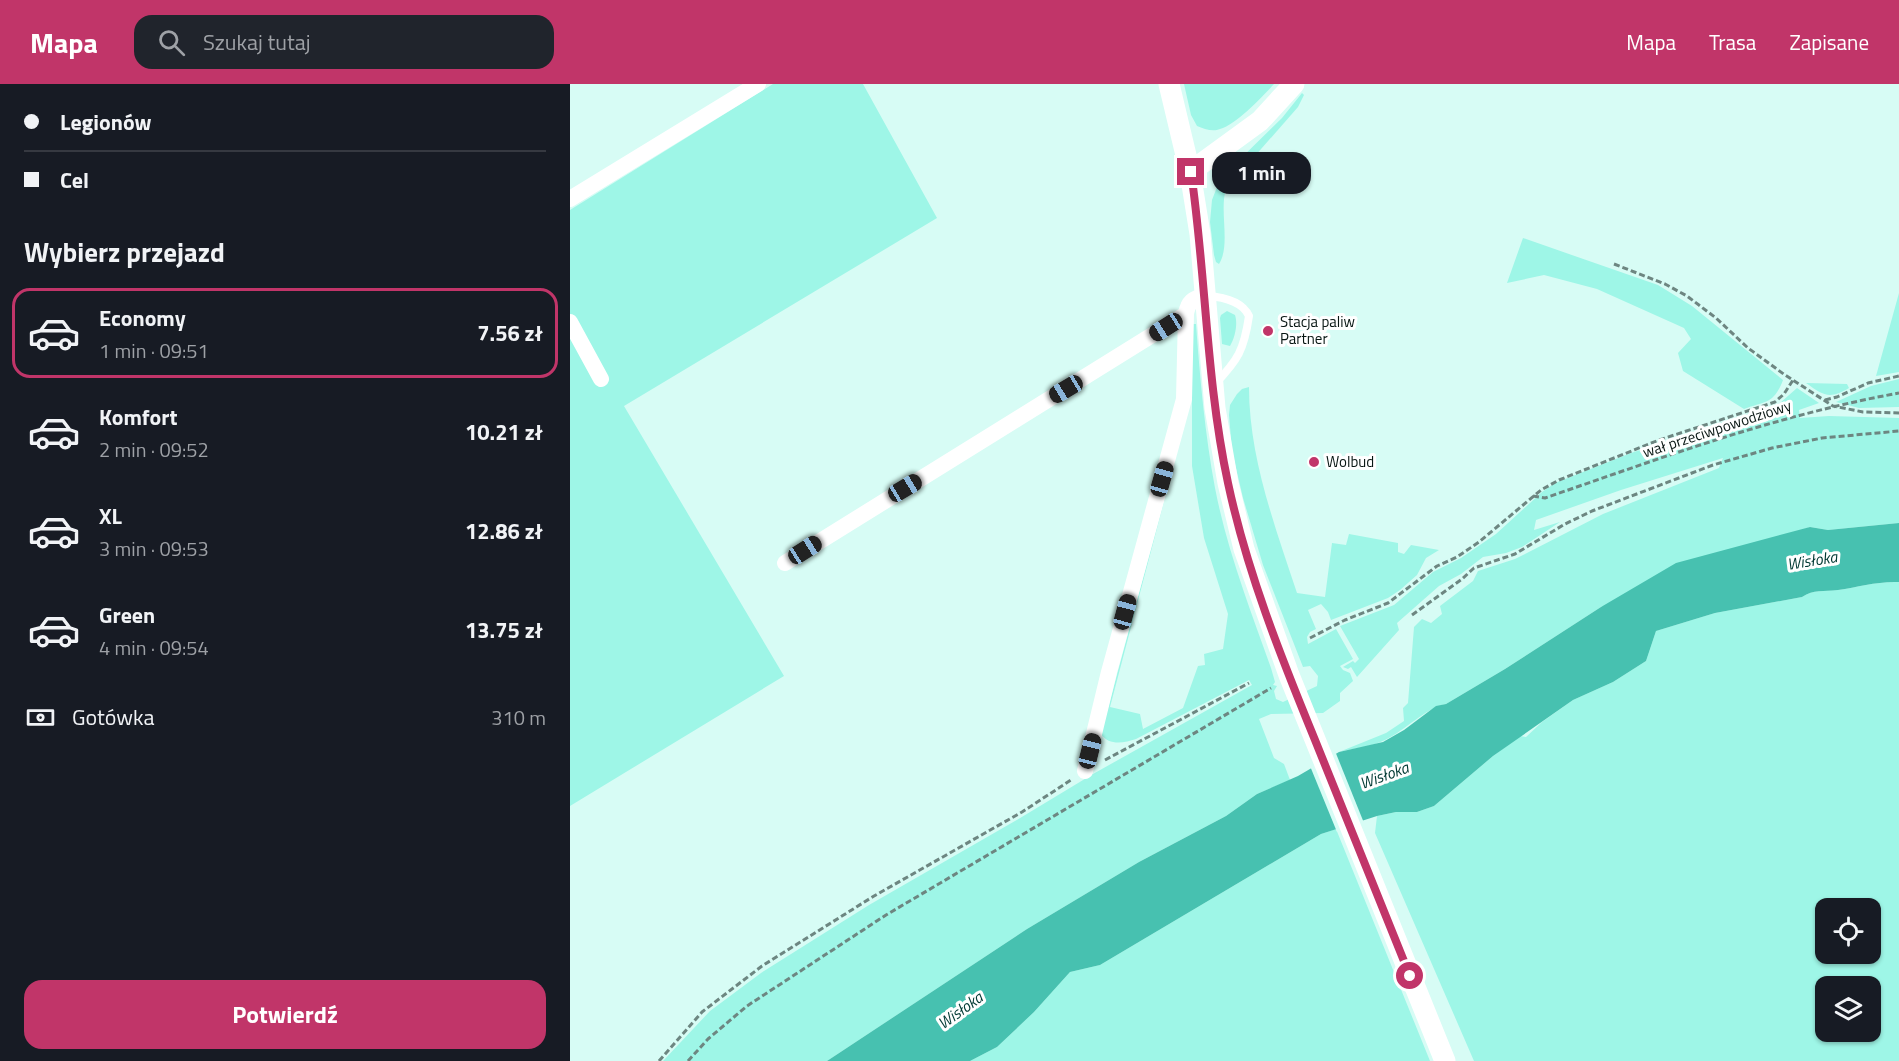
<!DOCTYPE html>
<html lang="pl">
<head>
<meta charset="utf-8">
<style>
  :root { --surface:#171b24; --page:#20242c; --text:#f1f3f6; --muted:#9ea1a6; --line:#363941; --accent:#c13569 }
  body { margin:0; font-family:"Titillium Web",sans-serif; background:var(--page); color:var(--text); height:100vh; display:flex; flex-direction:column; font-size:22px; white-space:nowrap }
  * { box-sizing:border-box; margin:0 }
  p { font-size:20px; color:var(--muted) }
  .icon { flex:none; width:33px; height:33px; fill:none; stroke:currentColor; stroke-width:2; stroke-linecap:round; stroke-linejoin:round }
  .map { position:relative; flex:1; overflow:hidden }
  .drawer { display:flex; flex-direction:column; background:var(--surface); width:570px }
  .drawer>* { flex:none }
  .top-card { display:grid; align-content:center; height:132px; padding:0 24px; background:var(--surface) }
  .controls { position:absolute; left:1245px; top:814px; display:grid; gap:12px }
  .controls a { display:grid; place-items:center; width:66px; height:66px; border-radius:12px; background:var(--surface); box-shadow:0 2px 4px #0004; font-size:30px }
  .end { position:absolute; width:27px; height:27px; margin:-14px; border:8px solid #c13569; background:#fff; box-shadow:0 0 0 3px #fff }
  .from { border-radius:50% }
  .bubble { position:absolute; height:42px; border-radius:18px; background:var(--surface); box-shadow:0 2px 4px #0004; font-size:20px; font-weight:700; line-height:42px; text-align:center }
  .car { position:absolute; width:18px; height:36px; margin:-18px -9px; border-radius:8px; box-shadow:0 0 4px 2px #0007; background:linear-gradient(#222 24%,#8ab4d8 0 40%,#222 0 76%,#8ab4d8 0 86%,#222 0) }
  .top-card b { display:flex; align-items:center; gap:21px; height:57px; font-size:22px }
  .top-card b+b { border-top:2px solid var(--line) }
  .top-card i { width:15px; height:15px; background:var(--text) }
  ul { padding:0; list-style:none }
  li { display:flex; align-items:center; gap:18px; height:90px; margin:0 12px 9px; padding:0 12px; border:3px solid transparent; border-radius:18px }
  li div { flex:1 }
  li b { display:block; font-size:22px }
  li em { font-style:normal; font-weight:700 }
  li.on { border-color:var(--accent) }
  li>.icon { width:54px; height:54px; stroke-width:1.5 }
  h2 { padding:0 24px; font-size:27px; line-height:72px }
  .pay { display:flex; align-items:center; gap:15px; height:66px; padding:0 24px; font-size:22px }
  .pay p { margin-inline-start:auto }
  .button { display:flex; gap:12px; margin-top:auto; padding:12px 24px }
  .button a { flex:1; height:69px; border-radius:18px; background:var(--accent); color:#fff; font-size:24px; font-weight:700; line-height:69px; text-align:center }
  header { display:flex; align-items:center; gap:36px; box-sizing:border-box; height:84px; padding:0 30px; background:var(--accent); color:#fff }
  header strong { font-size:28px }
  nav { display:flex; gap:33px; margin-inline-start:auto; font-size:21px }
  .search { width:420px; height:54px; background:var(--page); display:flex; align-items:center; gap:15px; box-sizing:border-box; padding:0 21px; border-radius:18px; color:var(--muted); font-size:22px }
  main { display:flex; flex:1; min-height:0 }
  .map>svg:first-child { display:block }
  .green { fill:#9ef6e7; fill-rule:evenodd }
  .water { fill:#47c1b0 }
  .pier { fill:#d7fcf5 }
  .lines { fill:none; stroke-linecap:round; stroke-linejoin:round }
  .path { stroke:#6d8681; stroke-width:3; stroke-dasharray:6 3; stroke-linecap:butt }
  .service { stroke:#fff; stroke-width:8 }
  .minor { stroke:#fff; stroke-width:16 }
  .tertiary { stroke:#fff; stroke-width:21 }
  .route { stroke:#c13569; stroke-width:8 }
  .poi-dot { fill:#c13569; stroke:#fff; stroke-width:2 }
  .labels { text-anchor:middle; stroke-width:6; stroke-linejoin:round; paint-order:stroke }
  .poi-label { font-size:15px; fill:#081613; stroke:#fff; text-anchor:start }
  .street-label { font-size:15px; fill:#081613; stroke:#fff }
  .water-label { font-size:16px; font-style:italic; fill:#003933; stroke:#fff }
</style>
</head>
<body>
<header>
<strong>Mapa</strong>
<div class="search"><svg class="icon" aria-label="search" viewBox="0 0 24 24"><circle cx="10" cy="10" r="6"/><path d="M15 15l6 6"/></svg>Szukaj tutaj</div>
<nav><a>Mapa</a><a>Trasa</a><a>Zapisane</a></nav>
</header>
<main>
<section class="drawer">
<div class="top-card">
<b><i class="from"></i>Legionów</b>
<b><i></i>Cel</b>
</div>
<h2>Wybierz przejazd</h2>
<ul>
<li class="on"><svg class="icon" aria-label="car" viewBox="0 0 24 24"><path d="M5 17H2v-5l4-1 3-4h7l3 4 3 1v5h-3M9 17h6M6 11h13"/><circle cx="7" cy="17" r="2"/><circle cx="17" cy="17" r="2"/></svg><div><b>Economy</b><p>1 min · 09:51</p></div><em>7.56 zł</em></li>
<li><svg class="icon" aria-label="car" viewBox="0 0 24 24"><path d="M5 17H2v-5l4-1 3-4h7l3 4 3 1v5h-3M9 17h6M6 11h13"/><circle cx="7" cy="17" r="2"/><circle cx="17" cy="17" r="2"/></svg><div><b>Komfort</b><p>2 min · 09:52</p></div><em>10.21 zł</em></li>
<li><svg class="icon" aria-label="car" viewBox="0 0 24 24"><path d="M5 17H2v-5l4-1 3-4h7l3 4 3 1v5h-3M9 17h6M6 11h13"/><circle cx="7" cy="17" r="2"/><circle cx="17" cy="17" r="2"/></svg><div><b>XL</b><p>3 min · 09:53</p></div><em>12.86 zł</em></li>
<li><svg class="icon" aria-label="car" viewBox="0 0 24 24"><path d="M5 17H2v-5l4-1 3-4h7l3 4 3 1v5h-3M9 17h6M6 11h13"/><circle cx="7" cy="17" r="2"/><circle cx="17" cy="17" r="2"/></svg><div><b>Green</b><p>4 min · 09:54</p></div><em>13.75 zł</em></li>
</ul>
<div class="pay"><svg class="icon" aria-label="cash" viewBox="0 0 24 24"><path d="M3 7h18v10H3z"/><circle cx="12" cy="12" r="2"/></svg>Gotówka<p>310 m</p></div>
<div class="button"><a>Potwierdź</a></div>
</section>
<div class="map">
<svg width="1329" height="977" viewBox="0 0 1329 977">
  <rect width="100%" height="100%" fill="#d7fcf5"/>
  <path class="green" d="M 203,0 L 293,0 L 367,134 L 54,322 L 214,592 L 0,722 L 0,126 Z
    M 614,0 L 704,0 C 692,13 667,40 650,45 C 643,48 634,45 627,42 L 621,31 Z
    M 732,9 L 734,11 L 728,23 L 656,105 C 649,127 661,161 649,180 L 646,178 L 644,171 L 640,138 L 642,116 L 647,103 L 658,87 L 712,34 Z
    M 953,154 L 1088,201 L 1122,222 L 1213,296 C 1204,320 1196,317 1174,325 L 1113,287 L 1108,269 L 1121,255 L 1114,244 L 1027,205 L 974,191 L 937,199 Z
    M 1329,209 L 1329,288 L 1306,292 Z
    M 657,227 L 665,231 C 668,240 665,254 660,262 L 652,260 L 650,234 L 651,231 Z
    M 622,240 L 626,240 C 630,295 635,350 645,404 C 657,466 680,525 701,584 L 705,598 L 703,601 L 707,602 L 704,607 L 706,615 L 713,618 L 747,602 L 748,592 L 740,582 L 733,583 L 693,481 L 673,414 L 662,367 L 659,331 L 660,321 L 667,310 L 672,305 L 679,303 C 679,374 705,442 727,509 L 755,513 L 762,459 L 776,461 L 779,450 L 828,459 L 828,468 L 834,470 L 841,461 L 869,466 L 856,474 L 847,491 L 830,506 L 818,514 L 761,536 L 758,528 L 751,520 L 738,526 L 746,545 L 740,548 L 737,553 L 738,560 L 766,545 L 783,575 L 770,582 L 773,586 L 780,589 L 783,597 L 770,609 L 770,617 L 753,629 L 701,630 L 689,635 L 704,674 L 714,680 L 720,696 L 687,710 L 656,732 L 569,778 L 457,845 L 257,977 L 93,977 L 140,927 L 191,889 L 299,821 L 445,737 L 523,690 L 682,601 L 679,596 L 566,655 C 554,659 539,662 531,650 L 611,353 L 540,623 L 570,630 L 573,645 L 613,624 L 628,582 L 635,581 L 634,570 L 653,565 L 658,530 L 634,454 L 622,382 Z
    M 1329,295 L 1329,323 L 1289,324 L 1266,318 L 1301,302 Z
    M 1236,299 L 1277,300 L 1279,304 C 1259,316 1253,311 1236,299 Z
    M 1227,304 L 1249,319 L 1229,326 L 1230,334 L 1259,332 L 1329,334 L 1329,439 L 1258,446 L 1240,443 L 1031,523 L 935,585 L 876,620 C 854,625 836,646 815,656 C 802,663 784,664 769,668 L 816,649 L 834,637 L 833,624 L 838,619 L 844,543 L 852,535 L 861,539 L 872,530 L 870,522 L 903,497 L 908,487 L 945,475 L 1033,430 L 1149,384 L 1153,374 L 1051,406 L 966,436 L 964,446 L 990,438 L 952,463 L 936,469 L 913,473 L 891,490 L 869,502 L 827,539 L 829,546 L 787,593 L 781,583 L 778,585 L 773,583 L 783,577 L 785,579 L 789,575 L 770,542 L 824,521 L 863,488 L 891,474 L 926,450 L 972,408 L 985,399 L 1061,369 L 1210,319 Z
    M 1329,498 L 1329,977 L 904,977 L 805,749 L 807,732 L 826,728 L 847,728 L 864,722 L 923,672 L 950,652 L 956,653 L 972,638 L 1003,616 L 1043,598 L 1076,577 L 1086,547 L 1145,529 L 1232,513 C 1244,505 1253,508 1268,506 C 1288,503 1308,497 1329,498 ZM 1256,825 L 1300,825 L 1300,870 L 1256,870 ZM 1256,903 L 1300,903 L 1300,948 L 1256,948 Z
    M 766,745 L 860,977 L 400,977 L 427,963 L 464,928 L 500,888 L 530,881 L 751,750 Z"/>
  <path class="water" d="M 1329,439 L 1329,498 C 1308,497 1288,503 1268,506 C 1253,508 1244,505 1232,513 L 1145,529 L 1086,547 L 1076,577 L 1043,598 L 1003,616 L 923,672 L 864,722 L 847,728 L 826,728 L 807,732 L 751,750 L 530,881 L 500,888 L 464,928 L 427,963 L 400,977 L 257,977 L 457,845 L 569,778 L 656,732 L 687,710 L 728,692 L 769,668 L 813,658 L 834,646 L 866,622 L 876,620 L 935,585 L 1031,523 L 1106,479 L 1240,443 L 1258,446 Z"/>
  <path class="pier" d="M 765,667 L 794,739 L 767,748 L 740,682 Z"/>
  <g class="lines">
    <path class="path" d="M 1044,180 L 1095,200 L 1117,212 L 1146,234 L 1178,264 L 1215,291 L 1263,322 L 1293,328 L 1329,329
      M 1255,316 L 1267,313 L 1298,299 L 1329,292
      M 963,412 L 975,414 C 1091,374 1207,331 1329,309
      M 842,531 L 892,495 L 904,484 L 945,470 L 995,440 L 1022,427 L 1143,381 L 1202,364 L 1252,354 L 1329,347
      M 740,554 L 775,536 L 818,519 L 867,482 L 887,473 L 909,458 L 971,406 L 989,396 L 1089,356 L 1205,318 L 1214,310 L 1223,296
      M 535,676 L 679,599
      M 89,977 L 132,928 L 192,882 L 304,812 L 452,728 L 501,696
      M 118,977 L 138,955 L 177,922 L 316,831 L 701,604"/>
    <path class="service" d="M 637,212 C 653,213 672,217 679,232 C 674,266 668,276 645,300"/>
    <path class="minor" d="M 0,115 L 188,0
      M 0,238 L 31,295
      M 215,479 L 616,230
      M 515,687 L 539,588 L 614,315 L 616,230 C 618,218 623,214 635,212"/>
    <path class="tertiary" d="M 599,0 L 620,88 L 630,150 L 645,324 L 658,399 L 674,465 L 719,591 L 875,977
      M 620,88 L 690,37 L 724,0"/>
  </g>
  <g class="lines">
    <path class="route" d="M 621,88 C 636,191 636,297 658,399 C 677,488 711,573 745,656 C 777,735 809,814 840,892"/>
  </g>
  <g class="poi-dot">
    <circle cx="698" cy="247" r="6"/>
    <circle cx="744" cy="378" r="6"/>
  </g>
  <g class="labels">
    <g class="poi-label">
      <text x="710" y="243">Stacja paliw<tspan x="710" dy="17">Partner</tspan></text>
      <text x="756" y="383">Wolbud</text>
    </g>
    <g class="street-label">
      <text transform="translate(1147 345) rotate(-18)" y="5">wał przeciwpowodziowy</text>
    </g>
    <g class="water-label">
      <text transform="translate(1242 476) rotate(-9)" y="6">Wisłoka</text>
      <text transform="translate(814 691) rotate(-20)" y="6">Wisłoka</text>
      <text transform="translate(390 926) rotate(-36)" y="6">Wisłoka</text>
    </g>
  </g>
</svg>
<div class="controls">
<a><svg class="icon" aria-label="locate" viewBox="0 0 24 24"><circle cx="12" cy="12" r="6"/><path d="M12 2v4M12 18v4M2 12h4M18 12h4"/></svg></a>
<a><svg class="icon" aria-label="layers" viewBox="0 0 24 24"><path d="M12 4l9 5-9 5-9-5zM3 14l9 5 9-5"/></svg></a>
</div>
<i class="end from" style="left:840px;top:892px"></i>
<i class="end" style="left:621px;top:88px"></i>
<div class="bubble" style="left:642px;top:68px;width:99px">1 min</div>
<i class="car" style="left:596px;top:243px;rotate:238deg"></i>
<i class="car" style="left:496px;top:305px;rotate:239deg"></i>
<i class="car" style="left:592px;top:395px;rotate:16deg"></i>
<i class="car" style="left:335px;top:404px;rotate:59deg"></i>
<i class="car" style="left:235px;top:466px;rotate:58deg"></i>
<i class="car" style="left:555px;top:528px;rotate:15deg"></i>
<i class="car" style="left:520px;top:667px;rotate:14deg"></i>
</div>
</main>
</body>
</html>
